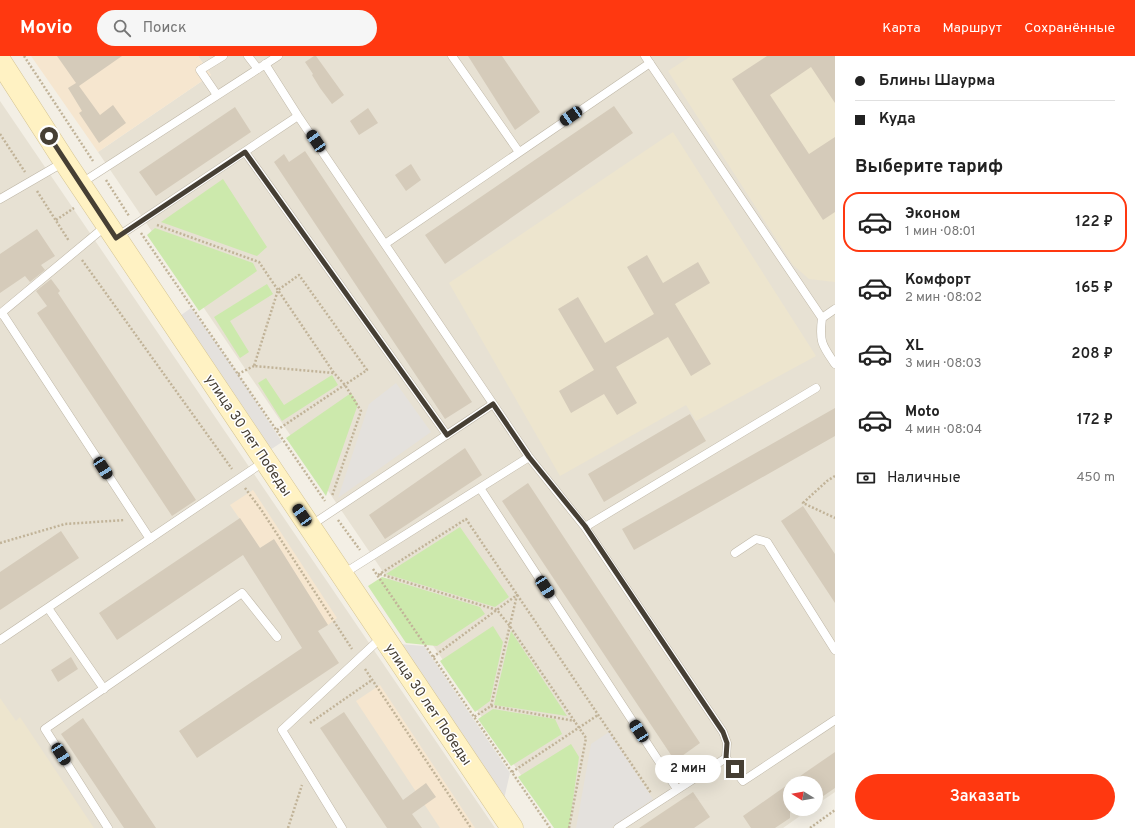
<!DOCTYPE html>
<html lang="ru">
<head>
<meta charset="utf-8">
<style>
  :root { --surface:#fff; --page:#f6f6f6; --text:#222; --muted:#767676; --line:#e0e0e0; --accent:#ff3810 }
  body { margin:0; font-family:Overpass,sans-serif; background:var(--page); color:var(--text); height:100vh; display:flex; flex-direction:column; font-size:15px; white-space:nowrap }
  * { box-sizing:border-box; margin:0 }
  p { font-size:13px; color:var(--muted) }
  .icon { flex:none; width:22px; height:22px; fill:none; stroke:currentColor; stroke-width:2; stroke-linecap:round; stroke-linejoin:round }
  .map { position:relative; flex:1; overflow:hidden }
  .panel { display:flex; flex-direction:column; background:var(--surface); width:300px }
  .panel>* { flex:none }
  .hud { display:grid; align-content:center; height:88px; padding:0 20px; background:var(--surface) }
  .needle { width:26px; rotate:281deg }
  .controls { position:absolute; left:783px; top:720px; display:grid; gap:8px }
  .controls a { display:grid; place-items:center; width:40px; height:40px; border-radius:50%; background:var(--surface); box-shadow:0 4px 16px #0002; font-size:20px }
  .end { position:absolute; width:18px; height:18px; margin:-9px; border:5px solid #463f34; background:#fff; box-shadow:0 0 0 2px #fff }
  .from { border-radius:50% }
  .bubble { position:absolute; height:28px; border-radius:14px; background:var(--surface); box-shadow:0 4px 16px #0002; font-size:13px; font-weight:600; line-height:28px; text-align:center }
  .car { position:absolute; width:12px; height:24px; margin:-12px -6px; border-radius:5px; box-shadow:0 0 3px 1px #0007; background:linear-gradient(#222 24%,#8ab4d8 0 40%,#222 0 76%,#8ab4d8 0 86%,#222 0) }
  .hud b { display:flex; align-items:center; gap:14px; height:38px; font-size:15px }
  .hud b+b { border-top:1px solid var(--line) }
  .hud i { width:10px; height:10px; background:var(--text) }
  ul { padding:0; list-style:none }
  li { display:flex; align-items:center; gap:12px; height:60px; margin:0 8px 6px; padding:0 12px; border:2px solid transparent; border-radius:16px }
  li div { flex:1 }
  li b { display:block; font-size:15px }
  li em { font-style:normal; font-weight:600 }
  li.selected { border-color:var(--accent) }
  li>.icon { width:36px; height:36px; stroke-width:1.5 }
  h2 { padding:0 20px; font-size:18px; line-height:48px }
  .pay { display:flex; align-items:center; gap:10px; height:44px; padding:0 20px; font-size:15px }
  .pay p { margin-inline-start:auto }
  .cta { display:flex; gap:8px; margin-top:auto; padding:8px 20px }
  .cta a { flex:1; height:46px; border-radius:24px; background:var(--accent); color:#fff; font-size:16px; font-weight:600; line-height:46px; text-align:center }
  header { display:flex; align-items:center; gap:24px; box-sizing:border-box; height:56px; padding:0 20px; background:var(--accent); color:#fff }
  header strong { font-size:19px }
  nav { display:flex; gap:22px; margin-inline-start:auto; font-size:14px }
  .search { width:280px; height:36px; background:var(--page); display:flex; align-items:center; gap:10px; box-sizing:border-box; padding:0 14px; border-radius:22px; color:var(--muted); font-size:15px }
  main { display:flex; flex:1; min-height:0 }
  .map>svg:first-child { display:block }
  .residential { fill:#e7e1d3 }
  .commercial { fill:#f6e6cf }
  .education { fill:#ede5ce }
  .green { fill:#cce9ac }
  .parking { fill:#e4e1dd }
  .building { fill:#d5cbba }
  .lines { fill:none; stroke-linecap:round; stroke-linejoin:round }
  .lane-casing { stroke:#bfb7a7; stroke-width:9 }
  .secondary-casing { stroke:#d5c493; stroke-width:23 }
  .path { stroke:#c1b398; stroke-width:2.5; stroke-dasharray:2 2; stroke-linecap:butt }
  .lane { stroke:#fff; stroke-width:8 }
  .secondary { stroke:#fff2c3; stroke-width:22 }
  .route { stroke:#463f34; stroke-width:5 }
  .labels { text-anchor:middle; stroke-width:3; stroke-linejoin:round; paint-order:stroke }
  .street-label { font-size:14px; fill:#463f34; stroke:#fff }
</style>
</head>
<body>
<header>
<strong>Movio</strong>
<div class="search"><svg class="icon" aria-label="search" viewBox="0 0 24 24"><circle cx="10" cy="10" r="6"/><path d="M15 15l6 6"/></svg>Поиск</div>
<nav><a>Карта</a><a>Маршрут</a><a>Сохранённые</a></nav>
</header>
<main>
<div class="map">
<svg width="835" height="772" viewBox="0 0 835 772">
  <rect width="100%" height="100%" fill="#f3efe5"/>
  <path class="residential" d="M 198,0 L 835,0 L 835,736 L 816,749 L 816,727 L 790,727 L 790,753 L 810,753 L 783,772 L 557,772 L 98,96 L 211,19 Z
    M 0,45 L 495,772 L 0,772 Z"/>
  <path class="commercial" d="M 31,0 L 198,0 L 211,19 L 98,96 Z
    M 253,434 L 337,562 L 328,569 L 274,484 L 260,492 L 230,449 Z
    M 380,629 L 475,772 L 440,772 L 356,645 Z"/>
  <path class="education" d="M 691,0 L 835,0 L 835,226 L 809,223 L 793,209 L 668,15 Z
    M 673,76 L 816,300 L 696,365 L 686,349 L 560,420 L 449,227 Z
    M 0,642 L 16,665 L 20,661 L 94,772 L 0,772 Z"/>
  <path class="green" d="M 223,123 L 267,191 L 257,200 L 161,166 Z
    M 155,172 L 253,207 L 257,215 L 199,255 L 147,179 Z
    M 267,228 L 273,238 L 230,265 L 249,296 L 240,302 L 214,261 Z
    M 332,319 L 338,329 L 282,365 L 258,327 L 266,322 L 284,349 Z
    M 351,337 L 358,348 L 326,440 L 286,382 Z
    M 460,471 L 509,541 L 495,551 L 386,518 Z
    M 382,521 L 480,551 L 485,558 L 437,590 L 406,587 L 368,530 Z
    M 493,570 L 503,586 L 490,645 L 475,656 L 440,605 Z
    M 511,575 L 567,660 L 494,649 Z
    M 493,653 L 555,663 L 562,678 L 511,710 L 478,663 Z
    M 571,688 L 579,701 L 569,772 L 554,772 L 518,721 Z"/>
  <path class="parking" d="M 191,252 L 238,318 L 282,386 L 267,396 L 177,262 Z
    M 396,327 L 431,376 L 338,442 L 369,348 Z
    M 399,588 L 424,590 L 510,717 L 504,743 Z
    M 609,676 L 653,743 L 611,772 L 576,772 L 591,688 Z"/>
  <path class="building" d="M 57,0 L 122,0 L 79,30 L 100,59 L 113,49 L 126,67 L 99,87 L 79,57 L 82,55 L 68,32 L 76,27 Z
    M 314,0 L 316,0 L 344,39 L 332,48 L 320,32 L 312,19 L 313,18 L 305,6 Z
    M 468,0 L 502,0 L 540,56 L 515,74 Z
    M 767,0 L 835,0 L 835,47 L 811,11 L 770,39 L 809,98 L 835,81 L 835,156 L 823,164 L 732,23 Z
    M 614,50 L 633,77 L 445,208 L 425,179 Z
    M 235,51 L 251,76 L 156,140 L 139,116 Z
    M 368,52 L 378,67 L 359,79 L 350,65 Z
    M 305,95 L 472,346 L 445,363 L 274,106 L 284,98 L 289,106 Z
    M 411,108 L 421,124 L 406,135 L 395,119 Z
    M 37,173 L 55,200 L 41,209 L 45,214 L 30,226 L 25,220 L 0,237 L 0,198 Z
    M 647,199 L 663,227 L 698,206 L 710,227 L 675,248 L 711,308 L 691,320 L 668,281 L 616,311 L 637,347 L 617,359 L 604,338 L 571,357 L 559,335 L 594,314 L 558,253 L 578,241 L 605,287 L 654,258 L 627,211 Z
    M 51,223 L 60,235 L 58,237 L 196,444 L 172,460 L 37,257 L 47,250 L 36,235 Z
    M 835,352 L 835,380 L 634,494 L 622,473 Z
    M 690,358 L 706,385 L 604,446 L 588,418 Z
    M 465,392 L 482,419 L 385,483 L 369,459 Z
    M 528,427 L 700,687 L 675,705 L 502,445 Z
    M 803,450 L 835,498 L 835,547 L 781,465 Z
    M 240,462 L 260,492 L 274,483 L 328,569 L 318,575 L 339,607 L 197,702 L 179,675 L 302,592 L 243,499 L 117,584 L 99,557 Z
    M 61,475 L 79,502 L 0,554 L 0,516 Z
    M 71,601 L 78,613 L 58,626 L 51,614 Z
    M 344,656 L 403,744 L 426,727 L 436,741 L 412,758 L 422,772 L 387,772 L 320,672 Z
    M 83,662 L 156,772 L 124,772 L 61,678 Z
    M 835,696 L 835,732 L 816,745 L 816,727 L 790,727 Z
    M 790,727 L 790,762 L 775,772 L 751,772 L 743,760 Z
    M 693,736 L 710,761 L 694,772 L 639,772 Z"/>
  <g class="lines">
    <g class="lane-casing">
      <path id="lane" d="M 248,0 L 258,13
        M 452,0 L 519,96
        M 645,0 L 822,262 C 819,286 822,289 835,308
        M 265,8 L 298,60 L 529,401 L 585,471 L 723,676 L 727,687 L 726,702
        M 217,39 L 200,14 L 223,0
        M 245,96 L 447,379
        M 80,128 L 278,0
        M 0,143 L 64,106
        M 117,181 L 298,60
        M 385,188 L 650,7
        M 2,257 L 150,483
        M 0,258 L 107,169
        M 822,262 L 835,253
        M 480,432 L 677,733
        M 310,470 L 493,348
        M 585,471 L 816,332
        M 735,497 L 756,483 L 767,486 L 835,594
        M 343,518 L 529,401
        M 48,552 L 104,633
        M 0,584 L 265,405
        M 108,772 L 45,673 L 242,537 L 277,581
        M 342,772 L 282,674 L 382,581
        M 618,772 L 726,702 L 743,725 L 835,664"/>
    </g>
    <g class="secondary-casing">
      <path id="secondary" d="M 0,5 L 65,106 L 512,772"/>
    </g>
    <path class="path" d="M 24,0 L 93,105
      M 0,78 L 25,116
      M 106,124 L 129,160
      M 37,135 L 69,185
      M 56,164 L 74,152
      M 157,169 L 259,206 L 334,317 L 345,329 L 361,355 L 332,440
      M 141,177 L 325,445
      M 82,204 L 232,413
      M 238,318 L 254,310
      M 277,374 L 367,314 L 299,219 L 278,234 L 254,310 L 334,317
      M 835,420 L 827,425 L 803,447 L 835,462
      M 245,432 L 262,455 L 352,593
      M 338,464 L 360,494
      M 0,487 L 65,468 L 125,464
      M 373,513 L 550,772
      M 380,518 L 497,554 L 509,569 L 586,682 L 569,772
      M 378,519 L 466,463 L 651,737
      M 433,601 L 517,539 L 491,650 L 474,661
      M 365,613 L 471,772
      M 491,650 L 575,665
      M 310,667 L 372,624
      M 512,716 L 598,659
      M 288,772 L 302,729
      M 810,772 L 835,754"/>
    <use href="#lane" class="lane"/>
    <use href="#secondary" class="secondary"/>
  </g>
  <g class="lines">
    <path class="route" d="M 49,80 L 116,182 L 245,96 L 447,379 L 493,348 L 529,401 L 585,470 L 723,676 L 727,687 L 726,702 L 735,713"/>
  </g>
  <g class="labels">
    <g class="street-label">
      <text transform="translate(249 379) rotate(56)" y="5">улица 30 лет Победы</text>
      <text transform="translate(429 648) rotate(56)" y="5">улица 30 лет Победы</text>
    </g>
  </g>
</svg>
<div class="controls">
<a><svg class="needle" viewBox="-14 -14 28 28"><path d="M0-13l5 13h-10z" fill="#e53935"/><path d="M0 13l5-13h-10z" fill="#767676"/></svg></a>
</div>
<i class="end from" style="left:49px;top:80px"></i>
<i class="end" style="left:735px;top:713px"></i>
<div class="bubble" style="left:655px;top:699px;width:66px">2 мин</div>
<i class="car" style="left:571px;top:60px;rotate:236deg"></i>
<i class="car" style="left:316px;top:85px;rotate:326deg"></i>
<i class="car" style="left:103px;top:412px;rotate:147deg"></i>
<i class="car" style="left:302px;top:459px;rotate:326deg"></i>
<i class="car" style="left:545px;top:531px;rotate:147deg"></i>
<i class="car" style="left:639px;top:675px;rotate:327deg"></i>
<i class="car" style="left:61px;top:698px;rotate:147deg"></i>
</div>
<section class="panel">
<div class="hud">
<b><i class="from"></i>Блины Шаурма</b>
<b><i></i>Куда</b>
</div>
<h2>Выберите тариф</h2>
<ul>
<li class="selected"><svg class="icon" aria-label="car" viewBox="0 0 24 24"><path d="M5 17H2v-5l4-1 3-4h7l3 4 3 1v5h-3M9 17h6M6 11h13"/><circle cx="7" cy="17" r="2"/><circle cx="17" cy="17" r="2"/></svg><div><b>Эконом</b><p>1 мин · 08:01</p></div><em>122 ₽</em></li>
<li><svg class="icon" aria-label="car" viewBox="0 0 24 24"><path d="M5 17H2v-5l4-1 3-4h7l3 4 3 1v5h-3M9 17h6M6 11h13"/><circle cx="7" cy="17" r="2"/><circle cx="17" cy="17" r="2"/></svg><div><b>Комфорт</b><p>2 мин · 08:02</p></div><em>165 ₽</em></li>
<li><svg class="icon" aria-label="car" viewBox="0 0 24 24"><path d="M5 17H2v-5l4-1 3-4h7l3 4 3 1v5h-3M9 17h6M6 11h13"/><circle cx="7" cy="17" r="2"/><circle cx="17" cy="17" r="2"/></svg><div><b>XL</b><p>3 мин · 08:03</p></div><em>208 ₽</em></li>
<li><svg class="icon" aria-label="car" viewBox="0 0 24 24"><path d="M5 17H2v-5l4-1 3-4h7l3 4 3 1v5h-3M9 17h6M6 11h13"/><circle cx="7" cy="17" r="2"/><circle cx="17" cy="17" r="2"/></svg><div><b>Moto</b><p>4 мин · 08:04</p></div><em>172 ₽</em></li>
</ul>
<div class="pay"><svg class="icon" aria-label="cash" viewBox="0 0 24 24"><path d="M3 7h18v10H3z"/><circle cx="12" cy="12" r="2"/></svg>Наличные<p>450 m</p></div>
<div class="cta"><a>Заказать</a></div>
</section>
</main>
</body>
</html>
